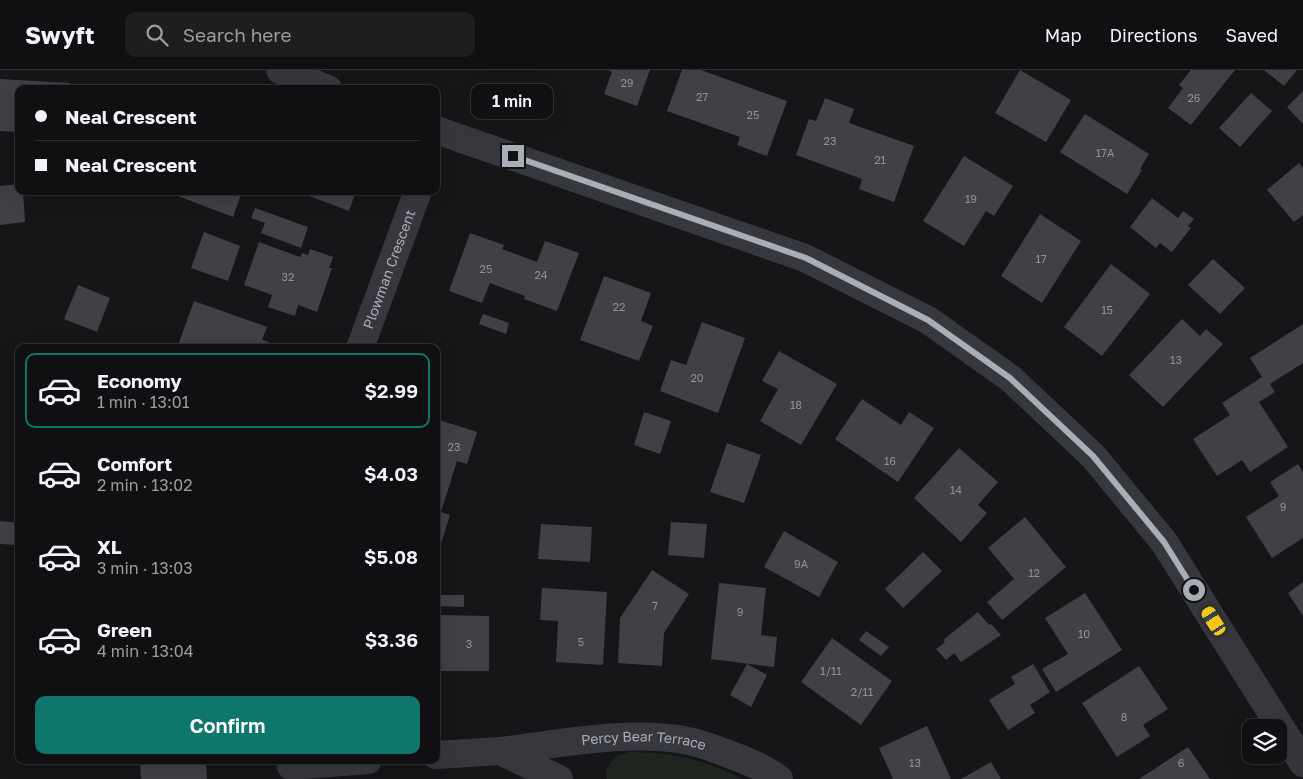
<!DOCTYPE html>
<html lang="en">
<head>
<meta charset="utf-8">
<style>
  :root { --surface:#101012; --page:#1e1e20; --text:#f1f3f6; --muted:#9c9d9f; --line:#303032; --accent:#0f766e }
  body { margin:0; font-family:"Golos Text",sans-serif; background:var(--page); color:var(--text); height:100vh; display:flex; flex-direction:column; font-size:19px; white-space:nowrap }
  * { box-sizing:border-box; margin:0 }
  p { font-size:16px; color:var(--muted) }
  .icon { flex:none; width:28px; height:28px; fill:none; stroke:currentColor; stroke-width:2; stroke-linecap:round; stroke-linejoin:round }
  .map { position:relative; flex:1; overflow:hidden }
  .sheet { position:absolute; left:15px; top:274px; width:425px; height:420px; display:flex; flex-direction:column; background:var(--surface); border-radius:10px; box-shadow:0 5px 20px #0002,0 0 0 1px var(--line) }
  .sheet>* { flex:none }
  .banner { position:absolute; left:15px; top:15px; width:425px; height:110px; border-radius:10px; box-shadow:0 5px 20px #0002,0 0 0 1px var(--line); display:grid; align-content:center; height:110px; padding:0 20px; background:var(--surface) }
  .buttons { position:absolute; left:1242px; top:649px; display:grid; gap:10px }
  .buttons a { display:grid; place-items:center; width:45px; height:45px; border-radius:10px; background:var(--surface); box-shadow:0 5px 20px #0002,0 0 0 1px var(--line); font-size:25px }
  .end { position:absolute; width:22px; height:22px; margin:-11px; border:6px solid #a8adb8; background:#111; box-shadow:0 0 0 2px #111 }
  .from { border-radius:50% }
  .bubble { position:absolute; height:35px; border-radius:10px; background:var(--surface); box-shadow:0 5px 20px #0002,0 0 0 1px var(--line); font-size:16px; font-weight:600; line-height:35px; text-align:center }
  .car { position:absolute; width:15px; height:30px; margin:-15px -8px; border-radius:6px; box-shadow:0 0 4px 1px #0007; background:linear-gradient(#f5c518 24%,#345 0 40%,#f5c518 0 76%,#345 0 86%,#f5c518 0) }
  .banner b { display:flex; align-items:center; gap:18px; height:48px; font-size:19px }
  .banner b+b { border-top:1px solid var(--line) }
  .banner i { width:12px; height:12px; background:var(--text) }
  ul { padding:9px 0 0; list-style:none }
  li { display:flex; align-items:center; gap:15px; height:75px; margin:0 10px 8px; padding:0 10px; border:2px solid transparent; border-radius:10px }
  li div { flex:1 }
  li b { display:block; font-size:19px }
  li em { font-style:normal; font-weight:600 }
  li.active { border-color:var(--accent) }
  li>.icon { width:45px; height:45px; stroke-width:1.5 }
  .cta { display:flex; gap:10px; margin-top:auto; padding:10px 20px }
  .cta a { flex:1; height:58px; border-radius:10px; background:var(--accent); color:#fff; font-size:20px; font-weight:600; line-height:58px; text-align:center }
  header { display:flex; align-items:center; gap:30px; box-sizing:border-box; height:70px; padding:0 25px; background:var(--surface); border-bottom:1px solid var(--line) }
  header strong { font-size:24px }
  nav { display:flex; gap:28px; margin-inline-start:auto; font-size:18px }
  .search { width:350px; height:45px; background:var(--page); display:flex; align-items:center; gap:12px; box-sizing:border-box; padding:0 18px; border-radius:10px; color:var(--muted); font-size:19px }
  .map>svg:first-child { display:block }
  .green { fill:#1e261f }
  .building { fill:#404145 }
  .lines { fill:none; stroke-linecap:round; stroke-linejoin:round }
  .minor { stroke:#37383d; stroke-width:28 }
  .route { stroke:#a8adb8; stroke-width:6 }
  .labels { text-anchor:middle; stroke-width:4; stroke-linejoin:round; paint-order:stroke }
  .number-label { font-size:11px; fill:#8e929b }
  .street-label { font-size:14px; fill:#a8adb8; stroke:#111113 }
</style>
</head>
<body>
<header>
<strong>Swyft</strong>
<div class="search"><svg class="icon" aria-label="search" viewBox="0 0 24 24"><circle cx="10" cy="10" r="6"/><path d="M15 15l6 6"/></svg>Search here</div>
<nav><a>Map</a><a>Directions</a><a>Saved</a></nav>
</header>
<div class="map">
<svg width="1303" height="709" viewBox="0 0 1303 709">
  <rect width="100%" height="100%" fill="#161618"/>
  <path class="green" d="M 629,682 C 673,682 704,690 743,709 L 607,709 L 606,700 C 614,688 615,686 629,682 Z"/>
  <path class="building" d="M 608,0 L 650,0 L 637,36 L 604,24 L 612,2 Z
    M 682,0 L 701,0 L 787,31 L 767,86 L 737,75 L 740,67 L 667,41 Z
    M 1020,0 L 1071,30 L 1046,72 L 995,43 Z
    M 1191,0 L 1235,0 L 1191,55 L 1168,38 L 1183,18 L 1179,15 Z
    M 1264,0 L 1297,0 L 1284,16 Z
    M 0,9 L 70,13 L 69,19 L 19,19 L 19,62 L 0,61 Z
    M 1303,21 L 1303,54 L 1287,37 Z
    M 1251,23 L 1272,41 L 1240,77 L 1219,58 Z
    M 825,28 L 854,39 L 849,53 L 914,76 L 894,132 L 859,119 L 862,109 L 796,85 L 809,49 L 816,51 Z
    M 1085,44 L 1149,84 L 1140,99 L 1142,100 L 1127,124 L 1060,82 Z
    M 964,86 L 1013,116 L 994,146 L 986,141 L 964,176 L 923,151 Z
    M 1299,93 L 1303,98 L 1303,145 L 1294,152 L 1267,120 Z
    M 19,114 L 19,121 L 23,121 L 25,152 L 0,155 L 0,116 Z
    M 170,121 L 242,121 L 233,147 L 170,123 Z
    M 296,121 L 356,121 L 349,141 Z
    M 1152,128 L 1178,148 L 1183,141 L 1194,149 L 1188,156 L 1191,158 L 1172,182 L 1160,173 L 1156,178 L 1130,157 Z
    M 255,138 L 308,157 L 301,178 L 261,163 L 265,153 L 251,148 Z
    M 1040,144 L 1081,171 L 1042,233 L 1001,206 Z
    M 204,162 L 240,176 L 228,211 L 191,198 Z
    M 470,163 L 504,175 L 502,179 L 537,192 L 545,171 L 579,183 L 557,241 L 524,229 L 525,226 L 490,213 L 482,233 L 449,221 Z
    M 259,172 L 300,187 L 302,183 L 308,185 L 310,179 L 333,187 L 329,198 L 332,198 L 317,242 L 298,235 L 295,246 L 268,237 L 272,225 L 244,215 Z
    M 1213,189 L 1245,218 L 1220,244 L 1188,215 Z
    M 1111,194 L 1150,224 L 1102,286 L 1064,257 Z
    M 604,206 L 651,223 L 641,251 L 653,256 L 639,291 L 580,270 Z
    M 78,215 L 110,228 L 97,262 L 64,249 Z
    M 194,231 L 267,257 L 262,270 L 269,272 L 268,278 L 177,278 Z
    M 483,244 L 509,253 L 506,264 L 479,254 Z
    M 1182,249 L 1200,266 L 1206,259 L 1223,274 L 1163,337 L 1129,305 Z
    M 702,252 L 745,268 L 718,343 L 660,321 L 671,290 L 686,295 Z
    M 1303,254 L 1303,293 L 1270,314 L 1275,322 L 1259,332 L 1288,377 L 1250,402 L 1242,390 L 1217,406 L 1193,369 L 1230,345 L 1222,333 L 1262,307 L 1250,288 Z
    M 779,281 L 837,314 L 801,375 L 760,351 L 778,319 L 762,311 Z
    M 862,329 L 901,355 L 909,342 L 934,358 L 898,412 L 835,369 Z
    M 644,342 L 671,351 L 660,384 L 634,375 Z
    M 436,349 L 477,362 L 467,394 L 457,391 L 441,442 L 450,445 L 440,477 L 436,476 Z
    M 727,373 L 761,385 L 744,433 L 710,422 Z
    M 959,378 L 998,412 L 978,435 L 987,443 L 961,472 L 914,428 Z
    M 1298,394 L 1303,402 L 1303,468 L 1272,488 L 1246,447 L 1279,426 L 1270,412 Z
    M 1025,447 L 1066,497 L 1002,550 L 987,532 L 1014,509 L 988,478 Z
    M 0,451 L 19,453 L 18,475 L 0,474 Z
    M 671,452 L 707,454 L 704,488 L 668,485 Z
    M 541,454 L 592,457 L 590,492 L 538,489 Z
    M 784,461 L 838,492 L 819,527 L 764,497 Z
    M 923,482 L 942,501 L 903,538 L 885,519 Z
    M 652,500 L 689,524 L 664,563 L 662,596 L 618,593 L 620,548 Z
    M 1303,512 L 1303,546 L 1288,523 Z
    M 719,513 L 766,518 L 761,565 L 777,567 L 774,597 L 711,589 Z
    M 542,518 L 607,522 L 603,595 L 556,592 L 558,551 L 540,550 Z
    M 1085,523 L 1122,580 L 1056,622 L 1042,599 L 1068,584 L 1045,548 Z
    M 436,525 L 464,525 L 464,537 L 436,536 Z
    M 978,542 L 989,555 L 991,554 L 1001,565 L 961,592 L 954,583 L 946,590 L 936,579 L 945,572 L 943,570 Z
    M 436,545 L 489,546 L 489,601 L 436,601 Z
    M 866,561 L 889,577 L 881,586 L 859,570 Z
    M 832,568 L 892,611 L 861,655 L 801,612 Z
    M 747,594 L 767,605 L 751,637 L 730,625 Z
    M 1033,594 L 1050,622 L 1030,635 L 1035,643 L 1008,660 L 989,630 L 1015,614 L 1011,607 Z
    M 1139,596 L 1168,639 L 1143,655 L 1150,666 L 1117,687 L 1082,633 Z
    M 927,656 L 951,709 L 893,709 L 879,678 Z
    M 1188,677 L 1210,709 L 1139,709 Z
    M 140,690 L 206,690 L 207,709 L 141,709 Z
    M 991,692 L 1001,709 L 961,709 Z"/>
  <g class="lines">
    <g class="minor">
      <path d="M 280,0 L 328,19"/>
      <path d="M 436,60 L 805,188 L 928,250 L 1010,308 L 1093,386 L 1164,472 L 1303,693"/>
      <path id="s1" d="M 360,278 L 418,121"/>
      <path d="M 436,685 L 500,681"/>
      <path d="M 291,696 L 368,690"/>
      <path id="s2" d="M 559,709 L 500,681 C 559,674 625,660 684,670 C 700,673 716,679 731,685 C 748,691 765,698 779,709"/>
    </g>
  </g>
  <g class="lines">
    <path class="route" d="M 513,86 L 806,188 L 928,250 L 1010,308 L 1093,386 L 1164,472 L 1194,520"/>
  </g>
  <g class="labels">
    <g class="number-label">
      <text x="627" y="17">29</text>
      <text x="702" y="31">27</text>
      <text x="1194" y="32">26</text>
      <text x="753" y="49">25</text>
      <text x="830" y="75">23</text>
      <text x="1105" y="87">17A</text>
      <text x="880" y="94">21</text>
      <text x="971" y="133">19</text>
      <text x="1041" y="193">17</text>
      <text x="486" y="203">25</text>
      <text x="541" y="209">24</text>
      <text x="288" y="211">32</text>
      <text x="619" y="241">22</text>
      <text x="1107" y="244">15</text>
      <text x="1176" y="294">13</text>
      <text x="697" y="312">20</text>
      <text x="796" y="339">18</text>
      <text x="454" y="381">23</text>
      <text x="890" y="395">16</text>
      <text x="956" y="424">14</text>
      <text x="1283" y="441">9</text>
      <text x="801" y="498">9A</text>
      <text x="1034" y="507">12</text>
      <text x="655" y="540">7</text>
      <text x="740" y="546">9</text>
      <text x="1084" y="568">10</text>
      <text x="581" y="576">5</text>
      <text x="469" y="578">3</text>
      <text x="831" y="605">1/11</text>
      <text x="862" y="626">2/11</text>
      <text x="1124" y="651">8</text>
      <text x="915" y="697">13</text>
      <text x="1181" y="697">6</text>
    </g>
    <g class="street-label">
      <text dy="5" stroke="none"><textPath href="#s1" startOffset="84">Plowman Crescent</textPath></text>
      <text dy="5" stroke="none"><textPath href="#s2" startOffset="210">Percy Bear Terrace</textPath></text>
    </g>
  </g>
</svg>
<div class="buttons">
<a><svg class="icon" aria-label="layers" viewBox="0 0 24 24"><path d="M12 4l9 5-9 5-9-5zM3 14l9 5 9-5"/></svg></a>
</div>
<i class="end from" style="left:1194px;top:520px"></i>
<i class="end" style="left:513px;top:86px"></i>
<div class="bubble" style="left:471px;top:14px;width:82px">1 min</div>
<i class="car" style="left:1214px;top:551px;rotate:328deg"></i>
<div class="banner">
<b><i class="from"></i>Neal Crescent</b>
<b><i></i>Neal Crescent</b>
</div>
<section class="sheet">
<ul>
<li class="active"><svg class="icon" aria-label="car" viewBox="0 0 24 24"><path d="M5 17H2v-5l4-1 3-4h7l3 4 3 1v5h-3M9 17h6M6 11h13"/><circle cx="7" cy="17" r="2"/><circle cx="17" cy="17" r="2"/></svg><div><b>Economy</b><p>1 min · 13:01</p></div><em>$2.99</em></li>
<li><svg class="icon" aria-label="car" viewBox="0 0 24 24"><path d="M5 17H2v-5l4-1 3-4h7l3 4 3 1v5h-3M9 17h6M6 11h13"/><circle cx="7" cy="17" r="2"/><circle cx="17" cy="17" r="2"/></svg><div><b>Comfort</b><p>2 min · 13:02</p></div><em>$4.03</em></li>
<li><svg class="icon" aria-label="car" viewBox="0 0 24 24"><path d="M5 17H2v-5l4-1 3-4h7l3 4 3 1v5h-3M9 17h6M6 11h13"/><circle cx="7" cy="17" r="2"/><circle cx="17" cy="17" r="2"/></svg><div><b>XL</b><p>3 min · 13:03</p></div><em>$5.08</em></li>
<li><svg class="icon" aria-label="car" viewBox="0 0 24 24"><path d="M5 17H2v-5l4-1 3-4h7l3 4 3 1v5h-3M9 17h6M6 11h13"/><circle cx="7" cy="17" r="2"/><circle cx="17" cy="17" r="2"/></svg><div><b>Green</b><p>4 min · 13:04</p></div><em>$3.36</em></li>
</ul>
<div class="cta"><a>Confirm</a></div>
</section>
</div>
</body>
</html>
